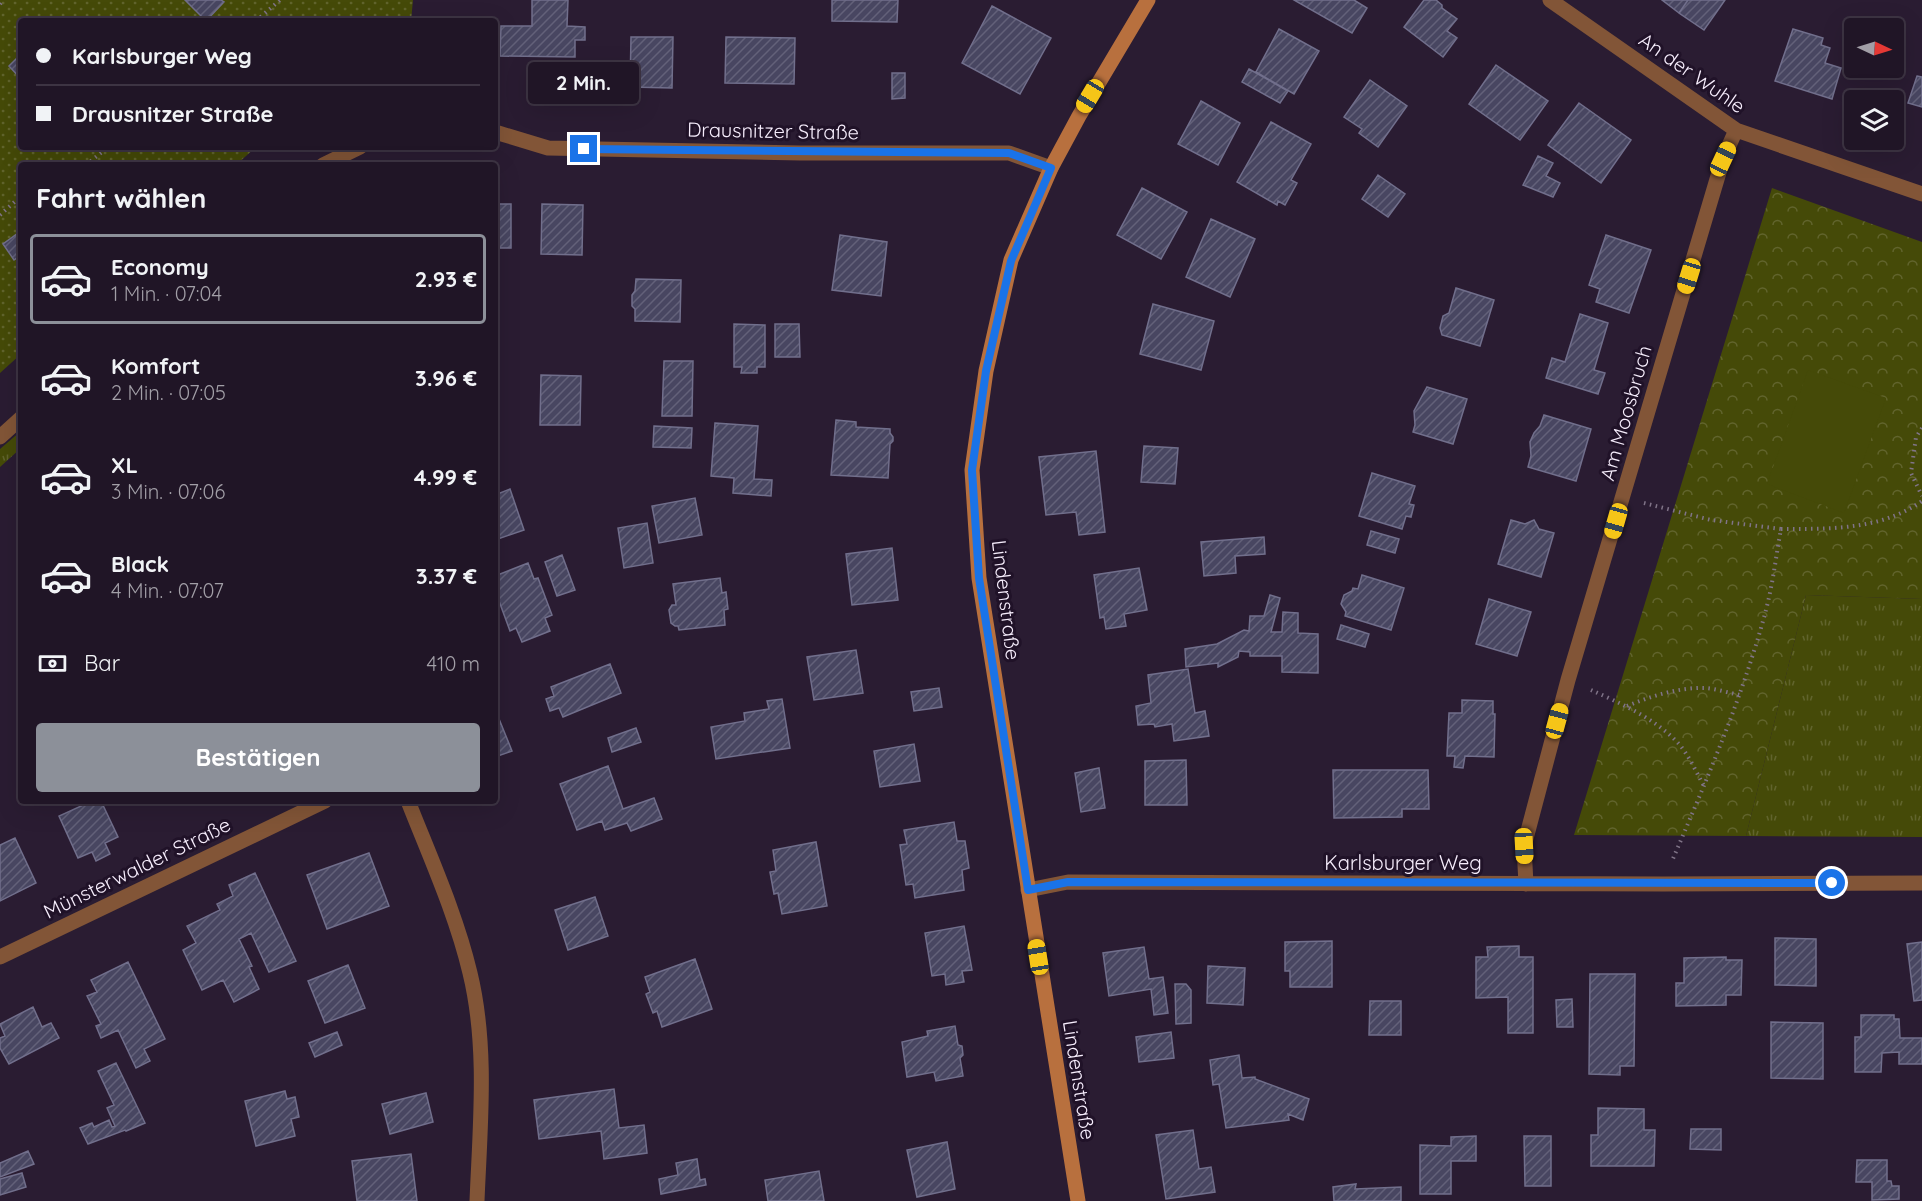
<!DOCTYPE html>
<html lang="de">
<head>
<meta charset="utf-8">
<style>
  :root { --surface:#201526; --page:#2d2232; --text:#f1f3f6; --muted:#a29fa7; --line:#3d3443; --accent:#8c9099 }
  body { margin:0; font-family:Quicksand,sans-serif; background:var(--page); color:var(--text); height:100vh; display:flex; flex-direction:column; font-size:22px; white-space:nowrap }
  * { box-sizing:border-box; margin:0 }
  p { font-size:20px; color:var(--muted) }
  .icon { flex:none; width:33px; height:33px; fill:none; stroke:currentColor; stroke-width:2; stroke-linecap:round; stroke-linejoin:round }
  .map { position:relative; flex:1; overflow:hidden }
  .drawer { position:absolute; left:18px; top:162px; width:480px; height:642px; display:flex; flex-direction:column; background:var(--surface); border-radius:6px; box-shadow:0 6px 24px #0002,0 0 0 2px var(--line) }
  .drawer>* { flex:none }
  .guide { position:absolute; left:18px; top:18px; width:480px; height:132px; border-radius:6px; box-shadow:0 6px 24px #0002,0 0 0 2px var(--line); display:grid; align-content:center; height:132px; padding:0 18px; background:var(--surface) }
  .needle { width:39px; rotate:94deg }
  .controls { position:absolute; left:1844px; top:18px; display:grid; gap:12px }
  .controls a { display:grid; place-items:center; width:60px; height:60px; border-radius:6px; background:var(--surface); box-shadow:0 6px 24px #0002,0 0 0 2px var(--line); font-size:30px }
  .end { position:absolute; width:27px; height:27px; margin:-14px; border:8px solid #1a73e8; background:#fff; box-shadow:0 0 0 3px #fff }
  .from { border-radius:50% }
  .bubble { position:absolute; height:42px; border-radius:6px; background:var(--surface); box-shadow:0 6px 24px #0002,0 0 0 2px var(--line); font-size:20px; font-weight:700; line-height:42px; text-align:center }
  .car { position:absolute; width:18px; height:36px; margin:-18px -9px; border-radius:8px; box-shadow:0 0 4px 2px #0007; background:linear-gradient(#f5c518 24%,#345 0 40%,#f5c518 0 76%,#345 0 86%,#f5c518 0) }
  .guide b { display:flex; align-items:center; gap:21px; height:57px; font-size:22px }
  .guide b+b { border-top:2px solid var(--line) }
  .guide i { width:15px; height:15px; background:var(--text) }
  ul { padding:0; list-style:none }
  li { display:flex; align-items:center; gap:18px; height:90px; margin:0 12px 9px; padding:0 6px; border:3px solid transparent; border-radius:6px }
  li div { flex:1 }
  li b { display:block; font-size:22px }
  li em { font-style:normal; font-weight:700 }
  li.selected { border-color:var(--accent) }
  li>.icon { width:54px; height:54px; stroke-width:1.5 }
  h2 { padding:0 18px; font-size:27px; line-height:72px }
  .pay { display:flex; align-items:center; gap:15px; height:66px; padding:0 18px; font-size:22px }
  .pay p { margin-inline-start:auto }
  .action { display:flex; gap:12px; margin-top:auto; padding:12px 18px }
  .action a { flex:1; height:69px; border-radius:6px; background:var(--accent); color:#fff; font-size:24px; font-weight:700; line-height:69px; text-align:center }
  .map>svg:first-child { display:block }
  .grass { fill:url(#grass-tufts) }
  .park { fill:url(#park-crowns) }
  .garden { fill:url(#garden-dots) }
  .pitch { fill:#454a08 }
  .building { fill:url(#building-hatch); stroke:#716f8c; stroke-width:1.5 }
  .lines { fill:none; stroke-linecap:round; stroke-linejoin:round }
  .path { stroke:#807488; stroke-width:4; stroke-dasharray:1.5 4.5; stroke-linecap:butt }
  .street { stroke:#825537; stroke-width:15 }
  .secondary { stroke:#b8703e; stroke-width:15 }
  .route { stroke:#1a73e8; stroke-width:8 }
  .labels { text-anchor:middle; stroke-width:6; stroke-linejoin:round; paint-order:stroke }
  .street-label { font-size:20px; fill:#f7eefd; stroke:#201228 }
</style>
</head>
<body>
<div class="map">
<svg width="1922" height="1201" viewBox="0 0 1922 1201">
  <defs>
    <pattern id="grass-tufts" width="24" height="20" patternUnits="userSpaceOnUse" patternTransform="scale(1.5)"><rect width="24" height="20" fill="#454a08"/><path d="M3 7l-1-3M5 7V3M7 7l1-3M15 17l-1-3M17 17v-4M19 17l1-3" fill="none" stroke="#61642d"/></pattern>
    <pattern id="park-crowns" width="20" height="18" patternUnits="userSpaceOnUse" patternTransform="scale(1.5)"><rect width="20" height="18" fill="#454a08"/><path d="M2 6a3 3 0 1 1 6 0M12 15a3 3 0 1 1 6 0" fill="none" stroke="#61642d"/></pattern>
    <pattern id="garden-dots" width="8" height="8" patternUnits="userSpaceOnUse" patternTransform="scale(1.5)"><rect width="8" height="8" fill="#454a08"/><path d="M2 2h.1M6 6h.1" fill="none" stroke="#61642d" stroke-width="1.8" stroke-linecap="round"/></pattern>
    <pattern id="building-hatch" width="6" height="6" patternUnits="userSpaceOnUse" patternTransform="scale(1.5)"><rect width="6" height="6" fill="#484661"/><path d="M-1 1l2-2M0 6l6-6M5 7l2-2" fill="none" stroke="#636179"/></pattern>
  </defs>
  <rect width="100%" height="100%" fill="#2a1c32"/>
  <path class="grass" d="M 21,431 L 21,448 L 0,467 L 0,449 Z
    M 1806,595 L 1922,599 L 1922,837 L 1746,836 Z"/>
  <path class="park" d="M 1772,188 L 1922,242 L 1922,599 L 1806,595 L 1746,836 L 1574,835 Z"/>
  <path class="garden" d="M 0,0 L 413,0 L 411,21 L 21,21 L 21,147 L 256,147 L 236,165 L 21,165 L 21,354 L 0,373 Z"/>
  <path class="pitch" d="M 1808,370 L 1886,398 L 1844,513 L 1767,484 Z"/>
  <path class="building" d="M 185,0 L 221,0 L 224,2 L 206,21 Z
    M 532,0 L 568,0 L 567,26 L 585,27 L 585,40 L 575,40 L 575,57 L 500,56 L 501,26 L 532,26 Z
    M 832,0 L 898,0 L 897,22 L 832,21 Z
    M 1294,0 L 1354,0 L 1367,8 L 1352,33 Z
    M 1424,0 L 1436,0 L 1442,5 L 1442,8 L 1457,19 L 1447,31 L 1457,38 L 1443,57 L 1404,27 Z
    M 1662,0 L 1688,0 L 1679,13 Z
    M 1688,0 L 1725,0 L 1704,30 L 1679,13 Z
    M 992,6 L 1051,38 L 1020,94 L 962,63 Z
    M 1279,29 L 1319,51 L 1294,94 L 1256,72 Z
    M 1793,29 L 1823,38 L 1821,45 L 1830,48 L 1825,63 L 1841,68 L 1832,99 L 1775,81 Z
    M 631,37 L 673,37 L 672,88 L 630,87 Z
    M 726,37 L 795,38 L 794,84 L 725,83 Z
    M 21,54 L 21,79 L 9,66 Z
    M 1496,65 L 1548,101 L 1520,140 L 1469,104 Z
    M 1249,69 L 1288,91 L 1280,103 L 1242,82 Z
    M 892,73 L 905,73 L 905,98 L 892,99 Z
    M 1917,76 L 1922,77 L 1922,107 L 1908,103 Z
    M 1370,80 L 1407,106 L 1378,147 L 1359,133 L 1362,129 L 1344,117 Z
    M 1201,101 L 1240,123 L 1218,165 L 1178,144 Z
    M 1579,103 L 1631,140 L 1601,183 L 1548,145 Z
    M 1271,122 L 1311,144 L 1291,180 L 1297,183 L 1285,205 L 1278,201 L 1277,205 L 1237,182 Z
    M 1538,156 L 1553,163 L 1546,176 L 1560,183 L 1553,197 L 1523,185 Z
    M 1378,175 L 1405,194 L 1388,217 L 1362,199 Z
    M 1142,188 L 1187,212 L 1161,259 L 1117,235 Z
    M 495,204 L 511,204 L 511,248 L 495,248 Z
    M 542,204 L 583,205 L 582,255 L 541,254 Z
    M 1211,219 L 1255,239 L 1230,297 L 1186,277 Z
    M 21,231 L 21,255 L 14,260 L 3,244 Z
    M 840,235 L 887,242 L 881,296 L 832,290 Z
    M 1606,235 L 1651,250 L 1629,313 L 1596,302 L 1600,289 L 1589,285 Z
    M 636,279 L 681,280 L 680,322 L 635,321 L 635,309 L 632,306 L 632,295 L 635,291 Z
    M 1456,288 L 1494,300 L 1480,346 L 1442,335 L 1440,328 L 1443,316 L 1449,313 Z
    M 1153,304 L 1214,321 L 1201,370 L 1140,354 Z
    M 1580,314 L 1608,323 L 1594,370 L 1605,373 L 1598,394 L 1546,378 L 1552,358 L 1565,362 Z
    M 734,324 L 765,325 L 765,367 L 757,367 L 757,373 L 741,373 L 742,367 L 734,367 Z
    M 775,324 L 799,324 L 800,357 L 775,357 Z
    M 664,361 L 693,361 L 692,416 L 662,416 Z
    M 541,375 L 581,376 L 580,425 L 540,425 Z
    M 1427,387 L 1467,399 L 1453,444 L 1413,432 L 1415,425 L 1414,411 Z
    M 1544,415 L 1591,429 L 1576,481 L 1528,467 L 1531,456 L 1530,442 L 1534,433 L 1540,426 Z
    M 836,420 L 856,422 L 856,427 L 890,429 L 890,433 L 893,437 L 893,441 L 890,444 L 888,478 L 831,475 Z
    M 715,423 L 758,426 L 754,479 L 772,480 L 771,496 L 733,493 L 734,478 L 711,476 Z
    M 654,426 L 692,428 L 691,448 L 653,447 Z
    M 1144,446 L 1178,448 L 1175,484 L 1141,482 Z
    M 1096,451 L 1105,532 L 1079,535 L 1076,512 L 1046,515 L 1039,457 Z
    M 1372,473 L 1415,486 L 1409,504 L 1414,505 L 1411,517 L 1406,516 L 1402,529 L 1359,516 Z
    M 510,489 L 524,530 L 495,540 L 495,495 Z
    M 695,498 L 702,535 L 659,543 L 652,506 Z
    M 1511,520 L 1525,524 L 1534,520 L 1539,529 L 1554,533 L 1541,577 L 1498,564 Z
    M 647,523 L 653,563 L 624,568 L 618,528 Z
    M 1371,531 L 1399,539 L 1395,553 L 1367,545 Z
    M 1264,537 L 1265,554 L 1235,556 L 1236,573 L 1204,576 L 1201,542 Z
    M 892,548 L 898,600 L 852,605 L 846,554 Z
    M 562,555 L 575,590 L 557,596 L 545,562 Z
    M 528,563 L 534,579 L 538,578 L 552,615 L 545,618 L 550,631 L 522,642 L 516,628 L 510,631 L 495,590 L 495,576 Z
    M 1139,568 L 1147,610 L 1124,614 L 1126,626 L 1106,629 L 1104,617 L 1100,618 L 1094,575 Z
    M 1362,575 L 1404,588 L 1391,630 L 1345,616 L 1346,612 L 1341,604 L 1344,595 L 1352,591 L 1353,588 L 1358,589 Z
    M 720,578 L 722,593 L 726,592 L 728,609 L 724,610 L 725,625 L 679,630 L 678,626 L 675,626 L 671,623 L 669,610 L 672,605 L 676,605 L 673,584 Z
    M 1270,595 L 1280,598 L 1271,632 L 1282,632 L 1283,612 L 1298,613 L 1298,633 L 1318,634 L 1318,673 L 1282,672 L 1282,656 L 1250,656 L 1250,652 L 1239,651 L 1238,657 L 1218,667 L 1218,663 L 1186,667 L 1185,649 L 1217,644 L 1244,630 L 1249,631 L 1250,616 L 1264,616 Z
    M 1489,599 L 1531,612 L 1517,656 L 1476,644 Z
    M 1341,625 L 1369,634 L 1365,647 L 1337,639 Z
    M 856,650 L 863,693 L 814,700 L 807,657 Z
    M 610,664 L 621,693 L 563,717 L 559,708 L 550,711 L 546,699 L 554,696 L 551,687 Z
    M 1188,669 L 1195,713 L 1205,711 L 1209,736 L 1174,741 L 1172,724 L 1155,727 L 1154,724 L 1138,725 L 1136,706 L 1151,703 L 1148,675 Z
    M 939,688 L 942,707 L 914,711 L 911,692 Z
    M 782,699 L 790,748 L 716,759 L 711,727 L 745,721 L 744,713 L 769,709 L 767,701 Z
    M 1462,700 L 1493,701 L 1493,714 L 1495,714 L 1494,757 L 1465,756 L 1463,768 L 1454,767 L 1455,756 L 1447,756 L 1449,713 L 1462,713 Z
    M 495,709 L 512,751 L 495,757 Z
    M 636,728 L 641,742 L 612,752 L 608,738 Z
    M 914,744 L 920,781 L 880,787 L 874,751 Z
    M 1186,760 L 1187,805 L 1145,805 L 1145,761 Z
    M 608,766 L 623,809 L 654,798 L 662,819 L 631,831 L 627,823 L 605,830 L 602,821 L 577,830 L 560,784 Z
    M 1099,768 L 1105,808 L 1081,812 L 1075,773 Z
    M 1333,770 L 1428,770 L 1429,809 L 1402,809 L 1402,817 L 1334,818 Z
    M 92,801 L 101,801 L 118,837 L 105,843 L 110,854 L 96,861 L 92,852 L 78,858 L 59,816 Z
    M 954,822 L 957,841 L 965,841 L 969,868 L 962,870 L 964,890 L 915,898 L 913,884 L 906,885 L 900,845 L 907,844 L 904,830 Z
    M 15,838 L 36,883 L 0,901 L 0,845 Z
    M 816,842 L 827,906 L 782,914 L 778,893 L 774,894 L 770,872 L 776,871 L 773,850 Z
    M 369,853 L 389,906 L 327,929 L 307,875 Z
    M 255,873 L 296,961 L 269,972 L 251,933 L 239,939 L 252,966 L 249,967 L 259,989 L 234,1002 L 223,980 L 202,990 L 183,950 L 196,943 L 187,926 L 220,910 L 217,904 L 233,896 L 229,885 Z
    M 595,897 L 608,936 L 568,950 L 555,910 Z
    M 964,926 L 972,970 L 962,971 L 964,982 L 946,985 L 945,974 L 932,976 L 925,933 Z
    M 1775,938 L 1816,939 L 1816,986 L 1775,985 Z
    M 1332,941 L 1332,987 L 1290,987 L 1290,971 L 1285,971 L 1285,942 Z
    M 1922,942 L 1922,1000 L 1914,1001 L 1907,944 Z
    M 1519,946 L 1519,957 L 1533,957 L 1533,1033 L 1508,1033 L 1508,997 L 1476,998 L 1476,957 L 1488,957 L 1487,947 Z
    M 1144,947 L 1149,979 L 1163,977 L 1168,1013 L 1154,1015 L 1151,989 L 1109,996 L 1103,953 Z
    M 1726,957 L 1726,960 L 1742,960 L 1741,995 L 1726,995 L 1726,1005 L 1676,1006 L 1676,983 L 1684,983 L 1684,958 Z
    M 695,959 L 712,1009 L 662,1027 L 657,1011 L 653,1013 L 646,994 L 650,992 L 645,977 Z
    M 128,962 L 165,1039 L 144,1049 L 150,1061 L 136,1068 L 118,1030 L 101,1038 L 96,1026 L 101,1024 L 87,996 L 97,992 L 91,980 Z
    M 348,965 L 365,1008 L 325,1023 L 308,981 Z
    M 1208,966 L 1245,968 L 1243,1005 L 1207,1003 Z
    M 1590,974 L 1635,974 L 1634,1066 L 1620,1066 L 1620,1075 L 1589,1074 Z
    M 1175,984 L 1186,984 L 1191,990 L 1191,1023 L 1176,1024 Z
    M 1572,999 L 1573,1027 L 1557,1027 L 1556,1000 Z
    M 1370,1001 L 1401,1001 L 1401,1035 L 1369,1035 Z
    M 33,1007 L 42,1027 L 51,1023 L 59,1038 L 9,1064 L 0,1048 L 0,1038 L 5,1036 L 0,1024 Z
    M 1861,1015 L 1894,1015 L 1894,1019 L 1899,1019 L 1900,1038 L 1922,1038 L 1922,1064 L 1899,1064 L 1899,1052 L 1882,1053 L 1881,1072 L 1855,1072 L 1855,1037 L 1861,1037 Z
    M 1771,1022 L 1823,1023 L 1823,1079 L 1771,1078 Z
    M 955,1026 L 958,1045 L 962,1046 L 963,1055 L 960,1058 L 963,1076 L 936,1081 L 934,1072 L 907,1077 L 902,1042 L 928,1036 L 927,1031 Z
    M 337,1032 L 342,1045 L 315,1057 L 309,1043 Z
    M 1171,1032 L 1174,1058 L 1139,1062 L 1136,1037 Z
    M 1239,1055 L 1242,1078 L 1255,1077 L 1255,1079 L 1309,1099 L 1303,1120 L 1288,1114 L 1289,1120 L 1226,1128 L 1219,1084 L 1213,1085 L 1210,1060 Z
    M 116,1063 L 145,1123 L 126,1131 L 125,1130 L 88,1144 L 80,1128 L 92,1123 L 94,1127 L 109,1120 L 112,1127 L 115,1126 L 107,1108 L 114,1105 L 98,1071 Z
    M 614,1089 L 619,1128 L 644,1125 L 647,1153 L 604,1159 L 601,1131 L 539,1139 L 534,1100 Z
    M 285,1091 L 287,1099 L 295,1097 L 299,1117 L 291,1119 L 295,1136 L 256,1146 L 245,1101 Z
    M 426,1093 L 433,1122 L 390,1134 L 382,1104 Z
    M 1598,1108 L 1644,1109 L 1644,1130 L 1655,1130 L 1654,1166 L 1591,1166 L 1591,1135 L 1598,1135 Z
    M 1691,1129 L 1721,1129 L 1721,1150 L 1690,1149 Z
    M 1193,1130 L 1199,1169 L 1211,1167 L 1215,1192 L 1166,1199 L 1156,1135 Z
    M 1476,1136 L 1476,1161 L 1451,1161 L 1451,1194 L 1420,1194 L 1420,1145 L 1451,1146 L 1451,1137 Z
    M 1524,1136 L 1551,1136 L 1551,1186 L 1525,1186 Z
    M 947,1142 L 955,1189 L 917,1197 L 907,1150 Z
    M 28,1151 L 34,1164 L 0,1177 L 0,1163 Z
    M 411,1154 L 417,1201 L 357,1201 L 352,1161 Z
    M 697,1159 L 700,1180 L 705,1179 L 706,1185 L 661,1194 L 659,1179 L 678,1175 L 676,1163 Z
    M 1857,1160 L 1887,1160 L 1887,1181 L 1891,1181 L 1892,1186 L 1899,1186 L 1899,1199 L 1872,1200 L 1872,1182 L 1856,1182 Z
    M 819,1171 L 824,1201 L 768,1201 L 765,1180 Z
    M 22,1173 L 26,1187 L 0,1195 L 0,1179 Z
    M 1356,1184 L 1355,1189 L 1401,1187 L 1401,1201 L 1334,1201 L 1333,1187 Z"/>
  <g class="lines">
    <path class="path" d="M 0,4 L 3,0
      M 256,21 L 280,0
      M 86,165 L 108,147
      M 0,215 L 21,196
      M 1922,428 L 1916,437 L 1911,473 L 1922,496
      M 1644,503 L 1711,520 L 1781,529 C 1776,556 1773,583 1766,610 C 1743,696 1707,779 1672,861
      M 1781,529 C 1830,529 1881,530 1922,501
      M 1591,690 C 1620,703 1656,719 1678,743 C 1689,755 1696,772 1704,786
      M 1627,706 C 1651,696 1680,687 1706,688 C 1717,689 1729,693 1740,695"/>
    <path class="street" d="M 1550,0 L 1736,130 L 1922,194
      M 495,132 L 548,148 L 800,153 L 1009,153 L 1051,168
      M 323,165 L 360,147
      M 0,437 L 21,418
      M 408,801 C 430,857 456,914 470,973 C 488,1047 480,1126 477,1201
      M 1526,884 L 1524,846 L 1568,680 L 1723,159 L 1736,130
      M 1028,890 L 1068,882 L 1663,884 L 1922,883
      M 0,957 L 325,801"/>
    <path class="secondary" d="M 1078,1201 L 979,578 L 972,470 L 986,371 L 1011,260 L 1051,168 L 1079,116 L 1148,0"/>
  </g>
  <g class="lines">
    <path class="route" d="M 584,149 L 1009,153 L 1051,168 L 1011,261 L 986,371 L 972,470 L 979,578 L 1028,890 L 1068,882 L 1832,883"/>
  </g>
  <g class="labels">
    <g class="street-label">
      <text transform="translate(1692 73) rotate(35)" y="7">An der Wuhle</text>
      <text transform="translate(773 131) rotate(1)" y="7">Drausnitzer Straße</text>
      <text transform="translate(1626 413) rotate(-74)" y="7">Am Moosbruch</text>
      <text transform="translate(1006 600) rotate(83)" y="7">Lindenstraße</text>
      <text x="1403" y="870">Karlsburger Weg</text>
      <text transform="translate(137 868) rotate(-26)" y="7">Münsterwalder Straße</text>
      <text transform="translate(1079 1080) rotate(81)" y="7">Lindenstraße</text>
    </g>
  </g>
</svg>
<div class="controls">
<a><svg class="needle" viewBox="-14 -14 28 28"><path d="M0-13l5 13h-10z" fill="#e53935"/><path d="M0 13l5-13h-10z" fill="#a29fa7"/></svg></a>
<a><svg class="icon" aria-label="layers" viewBox="0 0 24 24"><path d="M12 4l9 5-9 5-9-5zM3 14l9 5 9-5"/></svg></a>
</div>
<i class="end from" style="left:1832px;top:883px"></i>
<i class="end" style="left:584px;top:149px"></i>
<div class="bubble" style="left:528px;top:62px;width:111px">2 Min.</div>
<i class="car" style="left:1090px;top:96px;rotate:211deg"></i>
<i class="car" style="left:1723px;top:159px;rotate:25deg"></i>
<i class="car" style="left:1689px;top:276px;rotate:197deg"></i>
<i class="car" style="left:1616px;top:521px;rotate:196deg"></i>
<i class="car" style="left:1557px;top:721px;rotate:15deg"></i>
<i class="car" style="left:1524px;top:846px;rotate:177deg"></i>
<i class="car" style="left:1038px;top:957px;rotate:351deg"></i>
<div class="guide">
<b><i class="from"></i>Karlsburger Weg</b>
<b><i></i>Drausnitzer Straße</b>
</div>
<section class="drawer">
<h2>Fahrt wählen</h2>
<ul>
<li class="selected"><svg class="icon" aria-label="car" viewBox="0 0 24 24"><path d="M5 17H2v-5l4-1 3-4h7l3 4 3 1v5h-3M9 17h6M6 11h13"/><circle cx="7" cy="17" r="2"/><circle cx="17" cy="17" r="2"/></svg><div><b>Economy</b><p>1 Min. · 07:04</p></div><em>2.93 €</em></li>
<li><svg class="icon" aria-label="car" viewBox="0 0 24 24"><path d="M5 17H2v-5l4-1 3-4h7l3 4 3 1v5h-3M9 17h6M6 11h13"/><circle cx="7" cy="17" r="2"/><circle cx="17" cy="17" r="2"/></svg><div><b>Komfort</b><p>2 Min. · 07:05</p></div><em>3.96 €</em></li>
<li><svg class="icon" aria-label="car" viewBox="0 0 24 24"><path d="M5 17H2v-5l4-1 3-4h7l3 4 3 1v5h-3M9 17h6M6 11h13"/><circle cx="7" cy="17" r="2"/><circle cx="17" cy="17" r="2"/></svg><div><b>XL</b><p>3 Min. · 07:06</p></div><em>4.99 €</em></li>
<li><svg class="icon" aria-label="car" viewBox="0 0 24 24"><path d="M5 17H2v-5l4-1 3-4h7l3 4 3 1v5h-3M9 17h6M6 11h13"/><circle cx="7" cy="17" r="2"/><circle cx="17" cy="17" r="2"/></svg><div><b>Black</b><p>4 Min. · 07:07</p></div><em>3.37 €</em></li>
</ul>
<div class="pay"><svg class="icon" aria-label="cash" viewBox="0 0 24 24"><path d="M3 7h18v10H3z"/><circle cx="12" cy="12" r="2"/></svg>Bar<p>410 m</p></div>
<div class="action"><a>Bestätigen</a></div>
</section>
</div>
</body>
</html>
